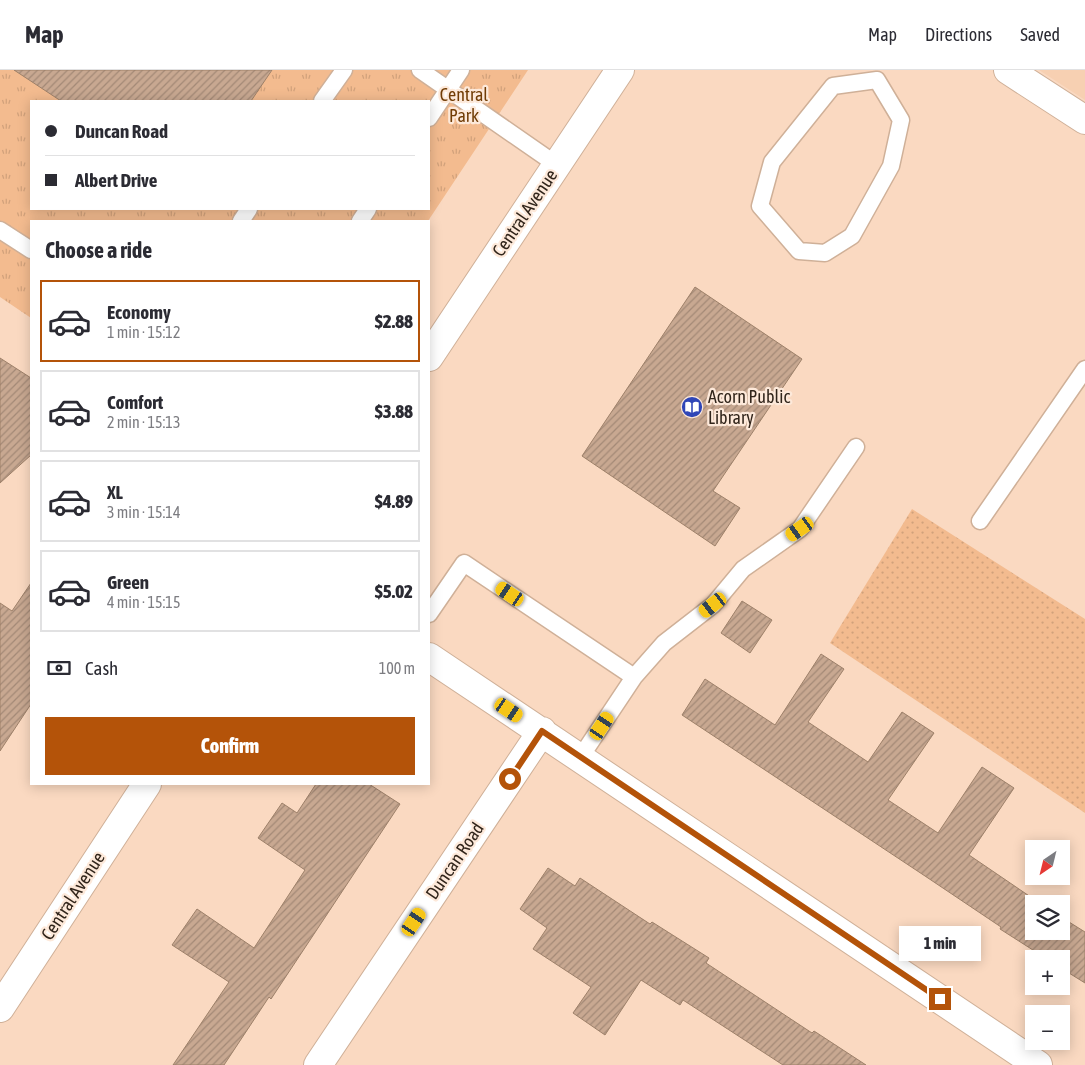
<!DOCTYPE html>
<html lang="en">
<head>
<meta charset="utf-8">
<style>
  :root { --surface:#fff; --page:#f7f7f7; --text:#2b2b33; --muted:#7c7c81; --line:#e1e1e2; --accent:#b45309 }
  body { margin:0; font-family:"Asap Condensed",sans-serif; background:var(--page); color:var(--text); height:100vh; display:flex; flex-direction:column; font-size:19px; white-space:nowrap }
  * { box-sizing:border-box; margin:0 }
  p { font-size:16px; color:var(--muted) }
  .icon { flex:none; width:28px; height:28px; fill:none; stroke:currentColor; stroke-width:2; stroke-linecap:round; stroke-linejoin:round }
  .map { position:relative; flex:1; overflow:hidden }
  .panel { position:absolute; left:30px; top:150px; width:400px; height:565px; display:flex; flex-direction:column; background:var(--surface); border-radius:0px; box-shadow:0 2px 12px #0003 }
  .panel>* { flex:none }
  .top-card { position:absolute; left:30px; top:30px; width:400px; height:110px; border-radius:0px; box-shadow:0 2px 12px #0003; display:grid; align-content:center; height:110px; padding:0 15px; background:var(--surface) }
  .needle { width:32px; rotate:215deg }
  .buttons { position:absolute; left:1025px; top:770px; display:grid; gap:10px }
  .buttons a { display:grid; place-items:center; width:45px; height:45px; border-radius:0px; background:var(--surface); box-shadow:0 2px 12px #0003; font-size:25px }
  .end { position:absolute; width:22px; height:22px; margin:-11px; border:6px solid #b45309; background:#fff; box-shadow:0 0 0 2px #fff }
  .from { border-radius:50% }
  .bubble { position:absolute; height:35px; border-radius:0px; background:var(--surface); box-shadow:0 2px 12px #0003; font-size:16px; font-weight:800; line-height:35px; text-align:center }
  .car { position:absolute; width:15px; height:30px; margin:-15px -8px; border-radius:6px; box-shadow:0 0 4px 1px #0007; background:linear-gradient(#f5c518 24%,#345 0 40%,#f5c518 0 76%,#345 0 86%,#f5c518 0) }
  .top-card b { display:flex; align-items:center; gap:18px; height:48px; font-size:19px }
  .top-card b+b { border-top:1px solid var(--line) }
  .top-card i { width:12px; height:12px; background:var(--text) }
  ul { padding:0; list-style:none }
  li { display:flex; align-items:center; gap:15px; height:82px; margin:0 10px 8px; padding:0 5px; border:2px solid var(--line); border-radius:0px }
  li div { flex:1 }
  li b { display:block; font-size:19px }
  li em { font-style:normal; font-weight:800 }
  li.active { border-color:var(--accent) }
  li>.icon { width:45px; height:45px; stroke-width:1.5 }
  h2 { padding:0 15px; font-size:22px; line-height:60px }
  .pay { display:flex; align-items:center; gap:12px; height:55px; padding:0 15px; font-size:19px }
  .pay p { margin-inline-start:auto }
  .action { display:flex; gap:10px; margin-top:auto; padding:10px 15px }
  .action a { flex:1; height:58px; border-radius:0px; background:var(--accent); color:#fff; font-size:20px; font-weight:800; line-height:58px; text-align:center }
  header { display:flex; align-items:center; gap:30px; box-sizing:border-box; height:70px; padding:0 25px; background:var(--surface); border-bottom:1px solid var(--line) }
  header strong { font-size:24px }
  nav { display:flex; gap:28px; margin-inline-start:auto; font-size:18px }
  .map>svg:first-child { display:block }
  .built { fill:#f7d0b2 }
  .grass { fill:url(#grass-dots) }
  .park { fill:url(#park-tufts); fill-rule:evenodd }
  .building { fill:url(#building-hatch); stroke:#9d8069 }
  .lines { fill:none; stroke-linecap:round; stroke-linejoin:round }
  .lane-casing { stroke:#cfb098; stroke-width:19 }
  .street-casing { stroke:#cfb098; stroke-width:30 }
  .secondary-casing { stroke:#cfb098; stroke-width:30 }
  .lane { stroke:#fff; stroke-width:16 }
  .street { stroke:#fff; stroke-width:28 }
  .secondary { stroke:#fff; stroke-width:28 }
  .route { stroke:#b45309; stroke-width:6 }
  .labels { text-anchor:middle; stroke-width:4.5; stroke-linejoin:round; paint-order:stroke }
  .park-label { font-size:18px; fill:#713c05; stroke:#fde9da }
  .street-label { font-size:18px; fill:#31251b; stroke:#fde9da }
  .poi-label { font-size:18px; fill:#31251b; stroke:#fde9da; text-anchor:start }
</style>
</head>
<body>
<header>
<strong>Map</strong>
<nav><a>Map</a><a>Directions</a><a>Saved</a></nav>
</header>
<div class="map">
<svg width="1085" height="995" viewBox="0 0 1085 995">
  <defs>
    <pattern id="grass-dots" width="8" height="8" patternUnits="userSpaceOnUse" patternTransform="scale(1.25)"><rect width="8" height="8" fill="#f3bb8f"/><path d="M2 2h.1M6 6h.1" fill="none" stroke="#d1a17b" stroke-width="1.8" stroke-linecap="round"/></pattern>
    <pattern id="park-tufts" width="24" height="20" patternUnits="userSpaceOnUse" patternTransform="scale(1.25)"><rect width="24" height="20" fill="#f3bb8f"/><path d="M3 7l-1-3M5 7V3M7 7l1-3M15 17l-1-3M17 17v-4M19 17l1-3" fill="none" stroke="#d1a17b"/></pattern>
    <pattern id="building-hatch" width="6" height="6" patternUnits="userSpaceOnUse" patternTransform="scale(1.25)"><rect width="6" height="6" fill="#c8a891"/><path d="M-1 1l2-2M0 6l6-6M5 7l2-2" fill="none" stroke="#a38976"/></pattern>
  </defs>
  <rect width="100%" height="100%" fill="#fad9c1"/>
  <path class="built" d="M 1039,0 L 1085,0 L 1085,30 Z"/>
  <path class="grass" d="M 912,439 L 1085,549 L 1085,743 L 830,573 Z"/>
  <path class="park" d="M 0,0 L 528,0 L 428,151 L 31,151 L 31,248 L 0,227 ZM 31,31 L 429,31 L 429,139 L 31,139 Z"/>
  <path class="building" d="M 14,0 L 272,0 L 251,31 L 61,31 Z
    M 695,217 L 802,289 L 713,421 L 740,438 L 715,476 L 582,386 Z
    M 0,288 L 31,308 L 31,385 L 0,413 Z
    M 31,513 L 31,634 L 0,681 L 0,533 L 12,541 Z
    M 742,531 L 772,550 L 750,583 L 721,563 Z
    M 821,584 L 844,599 L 808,652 L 868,692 L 902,642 L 934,663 L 888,730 L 938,763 L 982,697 L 1014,718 L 969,785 L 1041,834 L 1034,834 L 1034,861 L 1061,861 L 1061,847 L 1085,862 L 1085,913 L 1061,898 L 1061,889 L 1047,889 L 1000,859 L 1001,857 L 925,806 L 682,645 L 705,609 L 775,655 Z
    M 316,714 L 369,714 L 400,734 L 271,929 L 269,927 L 224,995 L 173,995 L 229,912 L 172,875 L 197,839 L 254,878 L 305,800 L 258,768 L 282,733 L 297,743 Z
    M 548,798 L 575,816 L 580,808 L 650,854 L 652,852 L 709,888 L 706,893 L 812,963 L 814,961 L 866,995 L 783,995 L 683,930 L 680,935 L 641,910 L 605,965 L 573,943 L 591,917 L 533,879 L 547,858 L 520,839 Z"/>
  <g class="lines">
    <g class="lane-casing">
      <path id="lane" d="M 420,0 L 557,95
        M 877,10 L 901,50 L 891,96 L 852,166 L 825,183 L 799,181 L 760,136 L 772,92 L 833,16 Z
        M 322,31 L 344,0
        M 429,48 L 461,0
        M 241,151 L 249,139
        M 360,151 L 368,139
        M 0,160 L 31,180
        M 980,451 L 1085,299
        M 429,544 L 464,493 L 634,607 L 580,688
        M 634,607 L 664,573 L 713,535 L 743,499 L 800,459 L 856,377"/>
    </g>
    <g class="street-casing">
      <path id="street" d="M 1008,0 L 1085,50
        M 429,587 L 1038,995
        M 318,995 L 542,661"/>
    </g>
    <g class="secondary-casing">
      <path id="secondary" d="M 429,287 L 620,0
        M 0,938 L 147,714"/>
    </g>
    <use href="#lane" class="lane"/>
    <use href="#street" class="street"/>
    <use href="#secondary" class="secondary"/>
  </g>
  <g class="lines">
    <path class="route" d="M 510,709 L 542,661 L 940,929"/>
  </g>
  <defs>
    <g id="library-disc" transform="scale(1.125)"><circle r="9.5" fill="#2f46b7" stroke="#fde9da"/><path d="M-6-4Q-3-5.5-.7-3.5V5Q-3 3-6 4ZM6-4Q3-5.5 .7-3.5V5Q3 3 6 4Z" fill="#fff"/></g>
  </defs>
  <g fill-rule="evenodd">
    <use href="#library-disc" x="692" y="337"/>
  </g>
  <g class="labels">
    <g class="park-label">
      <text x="464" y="31">Central<tspan x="464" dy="21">Park</tspan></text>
    </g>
    <g class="street-label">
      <text transform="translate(525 143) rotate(-56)" y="6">Central Avenue</text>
      <text transform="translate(455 791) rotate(-56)" y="6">Duncan Road</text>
      <text transform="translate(73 826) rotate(-57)" y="6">Central Avenue</text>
    </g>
    <g class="poi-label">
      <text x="708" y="333">Acorn Public<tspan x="708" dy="21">Library</tspan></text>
    </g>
  </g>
</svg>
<div class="buttons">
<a><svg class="needle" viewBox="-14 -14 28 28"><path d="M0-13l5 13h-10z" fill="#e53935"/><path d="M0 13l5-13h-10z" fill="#7c7c81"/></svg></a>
<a><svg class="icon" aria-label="layers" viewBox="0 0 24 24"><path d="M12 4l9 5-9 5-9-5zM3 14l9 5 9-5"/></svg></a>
<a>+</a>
<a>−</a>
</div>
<i class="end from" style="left:510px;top:709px"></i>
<i class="end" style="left:940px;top:929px"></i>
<div class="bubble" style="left:899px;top:856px;width:82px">1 min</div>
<i class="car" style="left:800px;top:459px;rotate:235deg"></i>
<i class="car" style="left:510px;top:524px;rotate:304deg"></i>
<i class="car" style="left:713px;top:535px;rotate:232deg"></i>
<i class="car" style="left:509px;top:640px;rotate:124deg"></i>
<i class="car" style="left:602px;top:656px;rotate:34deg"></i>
<i class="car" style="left:414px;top:852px;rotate:34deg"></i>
<div class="top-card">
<b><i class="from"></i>Duncan Road</b>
<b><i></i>Albert Drive</b>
</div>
<section class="panel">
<h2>Choose a ride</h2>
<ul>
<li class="active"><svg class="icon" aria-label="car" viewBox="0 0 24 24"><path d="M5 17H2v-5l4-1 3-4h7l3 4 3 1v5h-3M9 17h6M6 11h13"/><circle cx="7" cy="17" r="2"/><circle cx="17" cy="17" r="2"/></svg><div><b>Economy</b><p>1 min · 15:12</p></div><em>$2.88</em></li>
<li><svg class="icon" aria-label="car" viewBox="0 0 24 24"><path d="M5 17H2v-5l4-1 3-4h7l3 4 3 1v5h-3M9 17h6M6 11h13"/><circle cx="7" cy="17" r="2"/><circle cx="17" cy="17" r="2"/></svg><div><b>Comfort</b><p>2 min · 15:13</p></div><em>$3.88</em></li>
<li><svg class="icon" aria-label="car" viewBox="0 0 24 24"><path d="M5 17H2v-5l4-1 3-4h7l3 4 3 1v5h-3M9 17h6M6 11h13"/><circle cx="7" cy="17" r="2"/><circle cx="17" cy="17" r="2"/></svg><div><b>XL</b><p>3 min · 15:14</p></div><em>$4.89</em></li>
<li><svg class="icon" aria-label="car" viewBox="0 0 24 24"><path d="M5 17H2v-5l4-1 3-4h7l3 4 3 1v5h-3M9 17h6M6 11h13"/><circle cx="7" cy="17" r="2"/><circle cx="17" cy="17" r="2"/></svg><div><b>Green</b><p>4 min · 15:15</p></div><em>$5.02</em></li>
</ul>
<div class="pay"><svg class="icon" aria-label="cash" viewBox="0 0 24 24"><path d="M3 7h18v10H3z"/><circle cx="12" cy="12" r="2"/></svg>Cash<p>100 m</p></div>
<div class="action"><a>Confirm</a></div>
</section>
</div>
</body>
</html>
